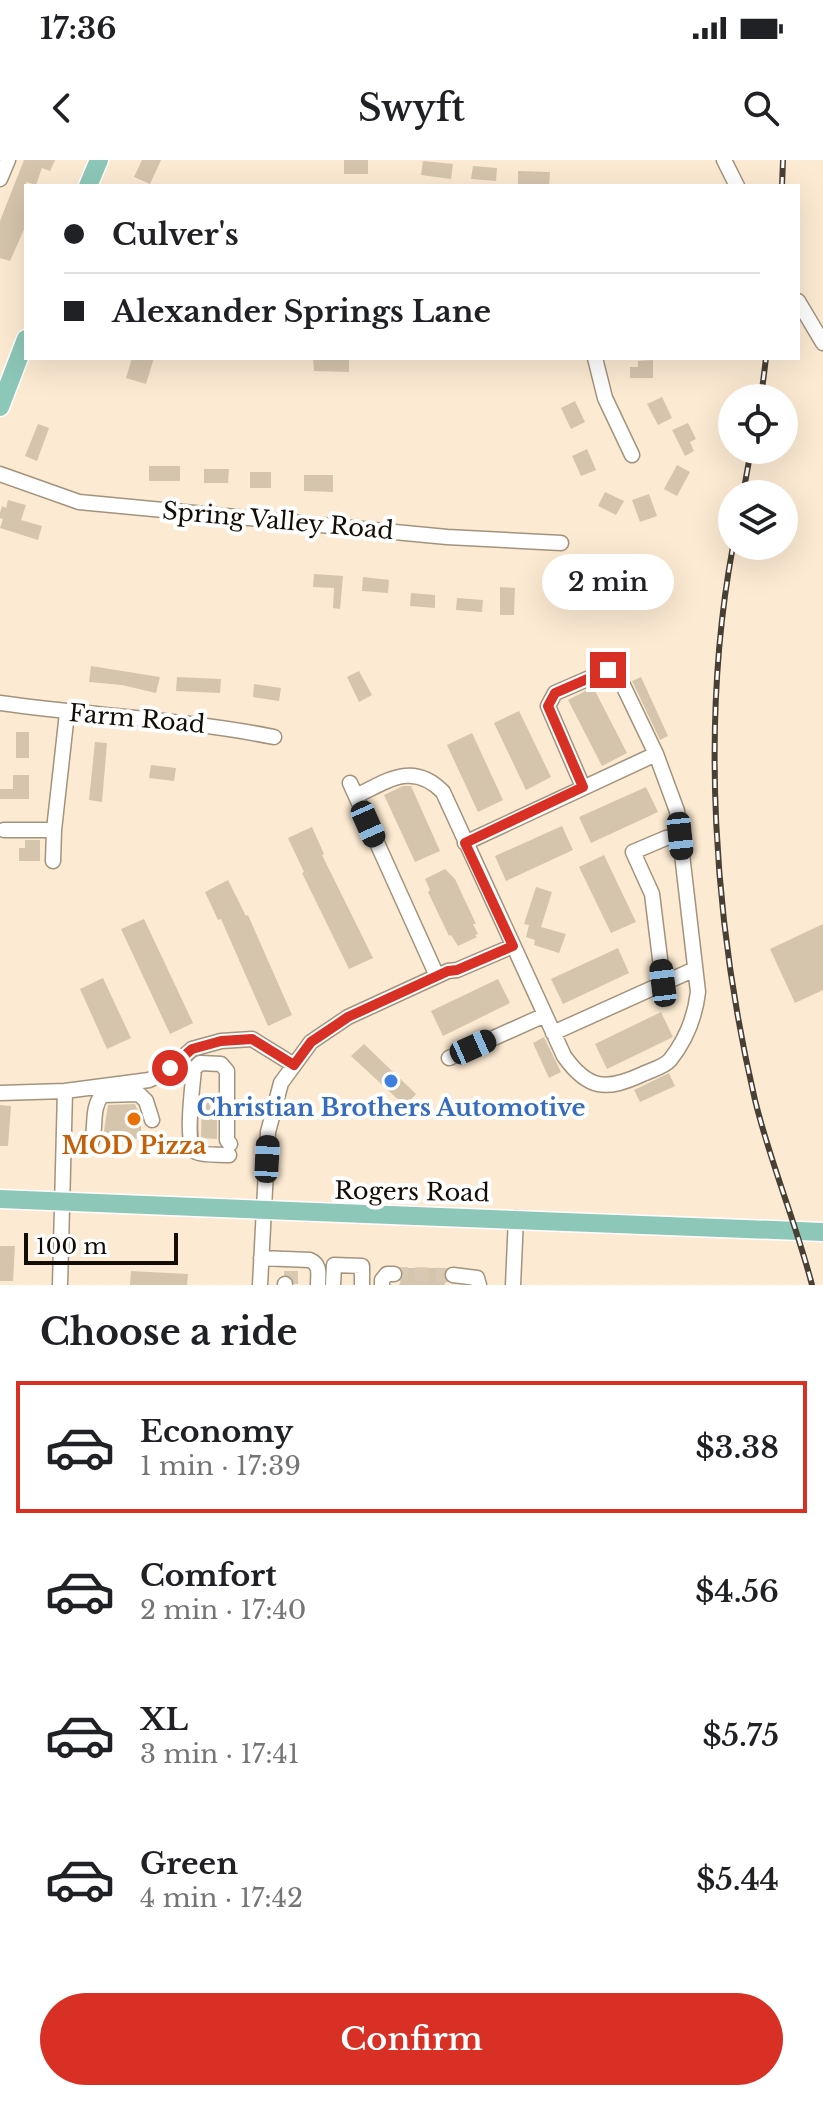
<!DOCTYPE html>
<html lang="en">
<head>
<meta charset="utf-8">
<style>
  :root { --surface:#fff; --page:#f6f6f6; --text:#202124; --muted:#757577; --line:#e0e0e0; --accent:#d93025 }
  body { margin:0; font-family:"Libre Baskerville",serif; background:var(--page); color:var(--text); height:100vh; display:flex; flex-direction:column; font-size:30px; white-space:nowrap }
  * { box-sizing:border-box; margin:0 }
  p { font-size:26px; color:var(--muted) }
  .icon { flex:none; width:44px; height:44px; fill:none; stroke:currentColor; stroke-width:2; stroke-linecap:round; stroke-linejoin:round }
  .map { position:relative; height:1125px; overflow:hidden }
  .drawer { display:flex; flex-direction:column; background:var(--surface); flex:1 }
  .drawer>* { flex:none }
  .hud { position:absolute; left:24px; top:24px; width:776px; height:176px; border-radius:0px; box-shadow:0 8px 32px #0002; display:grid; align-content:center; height:176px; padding:0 40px; background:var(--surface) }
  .tools { position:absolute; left:718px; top:224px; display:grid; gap:16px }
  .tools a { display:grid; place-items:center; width:80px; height:80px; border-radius:50%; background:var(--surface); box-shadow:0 8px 32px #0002; font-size:40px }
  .scale { position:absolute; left:24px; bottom:20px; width:154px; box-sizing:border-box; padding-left:8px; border:4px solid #130d06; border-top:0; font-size:22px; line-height:28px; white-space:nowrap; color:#130d06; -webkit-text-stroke:6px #fff; paint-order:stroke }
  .end { position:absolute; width:36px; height:36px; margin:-18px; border:10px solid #d93025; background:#fff; box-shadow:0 0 0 4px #fff }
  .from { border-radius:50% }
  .bubble { position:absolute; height:56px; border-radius:28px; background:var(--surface); box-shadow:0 8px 32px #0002; font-size:26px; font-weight:600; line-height:56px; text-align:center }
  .car { position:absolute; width:24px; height:48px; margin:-24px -12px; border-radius:10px; box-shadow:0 0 6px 2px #0007; background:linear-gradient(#222 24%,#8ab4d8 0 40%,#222 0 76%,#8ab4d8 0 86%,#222 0) }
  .hud b { display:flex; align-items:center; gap:28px; height:76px; font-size:30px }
  .hud b+b { border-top:2px solid var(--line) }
  .hud i { width:20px; height:20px; background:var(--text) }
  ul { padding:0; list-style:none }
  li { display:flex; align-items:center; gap:24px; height:132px; margin:0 16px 12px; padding:0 24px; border:4px solid transparent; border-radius:0px }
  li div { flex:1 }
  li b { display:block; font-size:30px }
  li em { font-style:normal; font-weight:600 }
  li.selected { border-color:var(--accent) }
  li>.icon { width:72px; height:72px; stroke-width:1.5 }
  h2 { padding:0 40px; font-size:36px; line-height:96px }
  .action { display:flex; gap:16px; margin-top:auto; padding:16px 40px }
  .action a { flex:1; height:92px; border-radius:48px; background:var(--accent); color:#fff; font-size:32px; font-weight:600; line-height:92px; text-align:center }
  .status { display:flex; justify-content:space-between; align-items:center; height:56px; padding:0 40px; background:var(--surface); direction:ltr }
  .status svg { height:22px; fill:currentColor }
  header { display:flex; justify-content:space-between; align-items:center; height:104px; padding:0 40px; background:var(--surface); font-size:36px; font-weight:600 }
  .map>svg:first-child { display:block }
  .building { fill:#d6c5ad }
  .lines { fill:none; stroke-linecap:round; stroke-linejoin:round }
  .minor-tunnel { stroke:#d9c9b3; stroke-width:14; stroke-dasharray:14 7; stroke-linecap:butt }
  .minor-casing { stroke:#a3937d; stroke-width:17 }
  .major-casing { stroke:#fff; stroke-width:21 }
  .minor { stroke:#fff; stroke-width:14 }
  .major { stroke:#8dc7b8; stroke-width:18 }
  .rail-casing { stroke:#494035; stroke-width:6 }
  .rail { stroke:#fff; stroke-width:3; stroke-dasharray:9; stroke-linecap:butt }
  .route { stroke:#d93025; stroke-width:10 }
  .shop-dot { fill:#3f7fe0; stroke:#fff; stroke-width:3 }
  .food-dot { fill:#e8710a; stroke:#fff; stroke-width:3 }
  .labels { text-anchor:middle; stroke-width:8; stroke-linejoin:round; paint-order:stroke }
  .street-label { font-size:24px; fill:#130d06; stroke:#fff }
  .shop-label { font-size:24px; font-weight:bold; fill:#366cbe; stroke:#fff }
  .food-label { font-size:24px; font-weight:bold; fill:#c56008; stroke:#fff }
</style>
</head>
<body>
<div class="status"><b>17:36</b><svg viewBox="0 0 49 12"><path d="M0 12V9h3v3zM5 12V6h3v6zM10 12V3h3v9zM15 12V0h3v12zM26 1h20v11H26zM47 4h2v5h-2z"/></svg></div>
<header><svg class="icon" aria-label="back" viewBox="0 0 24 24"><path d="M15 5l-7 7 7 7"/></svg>Swyft<svg class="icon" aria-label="search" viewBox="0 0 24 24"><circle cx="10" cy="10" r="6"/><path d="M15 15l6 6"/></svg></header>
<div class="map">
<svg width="823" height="1125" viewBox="0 0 823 1125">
  <rect width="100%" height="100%" fill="#fcead2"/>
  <path class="building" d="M 24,0 L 55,0 L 50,11 L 42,8 L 36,25 L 26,22 L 26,65 L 10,101 L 0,98 L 0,61 Z
    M 142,0 L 161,0 L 150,24 L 134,17 Z
    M 344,0 L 368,0 L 368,14 L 344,14 Z
    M 423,1 L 453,4 L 451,19 L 421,15 Z
    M 473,6 L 497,8 L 496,21 L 471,19 Z
    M 518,11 L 550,12 L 549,26 L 518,26 Z
    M 132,198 L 154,198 L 146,224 L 126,218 Z
    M 313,198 L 349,198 L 349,212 L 314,211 Z
    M 653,200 L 653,218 L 630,218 L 630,207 L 638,207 L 638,201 Z
    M 662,237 L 672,258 L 658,265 L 647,244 Z
    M 575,241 L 585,262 L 571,269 L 561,248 Z
    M 688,263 L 696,279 L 690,282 L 694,291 L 685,296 L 672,270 Z
    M 38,264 L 49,268 L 37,301 L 25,296 Z
    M 587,289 L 596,310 L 581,316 L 572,296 Z
    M 677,305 L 690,312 L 677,336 L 664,329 Z
    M 149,306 L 180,306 L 180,321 L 149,321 Z
    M 204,309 L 229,309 L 228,323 L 204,323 Z
    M 250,312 L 271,312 L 271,328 L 250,328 Z
    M 304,315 L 333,315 L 333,332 L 304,331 Z
    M 605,332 L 624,341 L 616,355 L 598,346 Z
    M 649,334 L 657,356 L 640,362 L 632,340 Z
    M 8,340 L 26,345 L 21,360 L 42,366 L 38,380 L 0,368 L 3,359 L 0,358 L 0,353 L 2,346 L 6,348 Z
    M 314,414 L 343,416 L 340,449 L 333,448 L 334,428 L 313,427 Z
    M 363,417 L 389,420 L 388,433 L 362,431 Z
    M 500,427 L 515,428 L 514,455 L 500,455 Z
    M 411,433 L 435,435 L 435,448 L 410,446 Z
    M 457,438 L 483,440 L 482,452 L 456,450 Z
    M 91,506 L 160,517 L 156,533 L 122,525 L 89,522 Z
    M 359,511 L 372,535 L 359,542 L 347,517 Z
    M 177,517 L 221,519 L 220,533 L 176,531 Z
    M 641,517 L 668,576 L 660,580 L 632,521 Z
    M 254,524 L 281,528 L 279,541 L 253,537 Z
    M 593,527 L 627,593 L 602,606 L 568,540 Z
    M 519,551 L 551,617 L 526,630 L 494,563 Z
    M 16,572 L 29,572 L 29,598 L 16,598 Z
    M 472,573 L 503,640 L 478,652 L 447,585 Z
    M 95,582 L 107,583 L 102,642 L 89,640 Z
    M 151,605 L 176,608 L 174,621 L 149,618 Z
    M 13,615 L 29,615 L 29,639 L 0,639 L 0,629 L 13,629 Z
    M 403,626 L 411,626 L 440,691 L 415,702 L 384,635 Z
    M 646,627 L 658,652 L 591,683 L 579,657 Z
    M 562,666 L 573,690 L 506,721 L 495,696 Z
    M 312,667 L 324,694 L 322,695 L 373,798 L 349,809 L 302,713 L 304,712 L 288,678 Z
    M 25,680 L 40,680 L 40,701 L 19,701 L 19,688 L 25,688 Z
    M 604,695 L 636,762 L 611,773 L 579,707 Z
    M 445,709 L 455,719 L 476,764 L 473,764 L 478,774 L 475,775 L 477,777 L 458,786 L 451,775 L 449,776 L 428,732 L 430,730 L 425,719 Z
    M 228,720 L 246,756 L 248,755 L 292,855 L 268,866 L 221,759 L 218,760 L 205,732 Z
    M 536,727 L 552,732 L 541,767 L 566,774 L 559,793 L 534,785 L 535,780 L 526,777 L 529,765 L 524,764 Z
    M 144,759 L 193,863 L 170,874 L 121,769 Z
    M 823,764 L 823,830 L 795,843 L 770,789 Z
    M 618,788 L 629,813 L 563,844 L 551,819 Z
    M 103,818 L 131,878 L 107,889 L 80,829 Z
    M 498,819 L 510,843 L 443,876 L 431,851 Z
    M 661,852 L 673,877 L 607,909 L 595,884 Z
    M 544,877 L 561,912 L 549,918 L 533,883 Z
    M 364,884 L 416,934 L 405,946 L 351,896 Z
    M 669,913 L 675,926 L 640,942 L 634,930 Z
    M 202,934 L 217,935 L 217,979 L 201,978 Z
    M 135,944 L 141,959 L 141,979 L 103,977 L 108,945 Z
    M 0,945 L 11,946 L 8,986 L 0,986 Z
    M 0,1086 L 15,1086 L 13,1121 L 0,1121 Z
    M 402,1108 L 440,1108 L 445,1110 L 443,1115 L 446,1122 L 444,1125 L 399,1125 L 404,1115 Z
    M 131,1111 L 188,1114 L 187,1125 L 130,1125 Z"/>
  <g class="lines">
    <path class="minor-tunnel" d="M 394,1114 L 453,1115
      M 291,1124 L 291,1111"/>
    <g class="minor-casing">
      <path id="minor" d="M 724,0 L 737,26
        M 0,19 L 8,0
        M 798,141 L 823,183
        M 595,198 L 605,238 L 632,295
        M 0,314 L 79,342 L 447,377 L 561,383
        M 0,543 C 91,556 184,559 274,577
        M 350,623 L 437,816
        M 356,636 C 387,621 413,601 443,632 L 564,896 C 588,930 606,931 643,914 C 651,910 664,907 670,900 C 686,880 695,857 698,832 L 677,651 L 656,594 L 620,519 L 616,513 L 608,510 L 555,533 L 548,546 L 583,627
        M 4,670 L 54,670 L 67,553
        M 465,683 L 656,594
        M 53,701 L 54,670
        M 663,823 L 652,734 L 633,692 L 666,678 L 680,676
        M 553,873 L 695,809
        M 449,898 L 545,855
        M 0,933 L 65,931
        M 88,988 C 99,973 89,951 102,935 L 139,934 L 146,941 L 152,960
        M 229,995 C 220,994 204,996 196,992 C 184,985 193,923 194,909 L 200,903 L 221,904 L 227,911 L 227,980 L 230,984
        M 261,1098 L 310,1100 C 321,1105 318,1114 318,1125
        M 453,1115 L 477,1118 L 479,1125
        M 285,1124 L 285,1125
        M 60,1125 L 65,931 L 149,920 L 166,912 L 192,889 L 221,881 L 252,879 L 294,905
        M 260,1125 L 268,972 L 281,923 L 311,882 L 348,857 L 448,811 L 457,810 L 513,786
        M 333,1125 L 334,1105 L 362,1106 L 362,1125
        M 382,1125 L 382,1120 L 387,1114 L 394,1114
        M 513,1125 L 516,1058"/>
    </g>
    <g class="major-casing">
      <path id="major" d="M 88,26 L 99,0
        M 0,247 L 26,179
        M 0,1039 C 274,1051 549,1061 823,1072"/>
    </g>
    <use href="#minor" class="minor"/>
    <use href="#major" class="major"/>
    <g class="rail-casing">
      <path id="rail" d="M 782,26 L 783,0
        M 761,238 L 766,198
        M 743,334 L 751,290
        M 733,386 C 700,563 714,765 755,940 C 770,1002 796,1063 812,1125"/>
    </g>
    <use href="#rail" class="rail"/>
  </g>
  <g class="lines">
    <path class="route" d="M 170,908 L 192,889 L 221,881 L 252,879 L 294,905 L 311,882 L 348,857 L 448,811 L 457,810 L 513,786 L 465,683 L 583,627 L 548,546 L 555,533 L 608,510"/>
  </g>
  <circle class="shop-dot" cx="391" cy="921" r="8"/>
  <circle class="food-dot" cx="134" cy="959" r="8"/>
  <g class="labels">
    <g class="street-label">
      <text transform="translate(278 361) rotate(5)" y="8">Spring Valley Road</text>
      <text transform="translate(137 559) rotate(5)" y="8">Farm Road</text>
      <text transform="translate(412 1032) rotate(1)" y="8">Rogers Road</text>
    </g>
    <g class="shop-label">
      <text x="391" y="956">Christian Brothers Automotive</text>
    </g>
    <g class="food-label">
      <text x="134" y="994">MOD Pizza</text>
    </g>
  </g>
</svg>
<div class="tools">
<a><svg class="icon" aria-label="locate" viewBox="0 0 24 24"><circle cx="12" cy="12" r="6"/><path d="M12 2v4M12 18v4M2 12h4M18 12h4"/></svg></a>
<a><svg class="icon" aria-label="layers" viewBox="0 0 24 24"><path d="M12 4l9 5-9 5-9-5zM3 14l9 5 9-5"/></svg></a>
</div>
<div class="scale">100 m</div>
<i class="end from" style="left:170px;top:908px"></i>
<i class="end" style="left:608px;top:510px"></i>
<div class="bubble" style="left:542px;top:394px;width:132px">2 min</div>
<i class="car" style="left:368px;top:664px;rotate:156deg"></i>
<i class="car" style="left:680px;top:676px;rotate:174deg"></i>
<i class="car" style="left:663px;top:823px;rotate:353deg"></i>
<i class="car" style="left:473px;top:887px;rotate:66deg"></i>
<i class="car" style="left:267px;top:999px;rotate:3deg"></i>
<div class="hud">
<b><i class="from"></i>Culver's</b>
<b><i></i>Alexander Springs Lane</b>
</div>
</div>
<section class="drawer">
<h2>Choose a ride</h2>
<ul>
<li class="selected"><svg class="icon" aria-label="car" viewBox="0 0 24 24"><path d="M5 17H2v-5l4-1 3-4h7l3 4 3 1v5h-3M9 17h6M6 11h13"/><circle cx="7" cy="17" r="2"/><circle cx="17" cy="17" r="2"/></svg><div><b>Economy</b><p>1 min · 17:39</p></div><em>$3.38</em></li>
<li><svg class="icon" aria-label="car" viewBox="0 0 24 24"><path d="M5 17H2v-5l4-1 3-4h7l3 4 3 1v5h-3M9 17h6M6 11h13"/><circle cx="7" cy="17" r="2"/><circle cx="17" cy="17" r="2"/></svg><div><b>Comfort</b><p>2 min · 17:40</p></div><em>$4.56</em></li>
<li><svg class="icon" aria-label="car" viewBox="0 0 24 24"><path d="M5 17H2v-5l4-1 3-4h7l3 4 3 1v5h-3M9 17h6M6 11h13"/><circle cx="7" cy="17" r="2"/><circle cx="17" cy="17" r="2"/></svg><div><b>XL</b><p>3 min · 17:41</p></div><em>$5.75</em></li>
<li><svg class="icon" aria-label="car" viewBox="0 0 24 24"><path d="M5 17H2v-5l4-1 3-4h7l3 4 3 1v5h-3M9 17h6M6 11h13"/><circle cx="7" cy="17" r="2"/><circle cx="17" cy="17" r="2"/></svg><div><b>Green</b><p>4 min · 17:42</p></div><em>$5.44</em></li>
</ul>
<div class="action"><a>Confirm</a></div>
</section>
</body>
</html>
